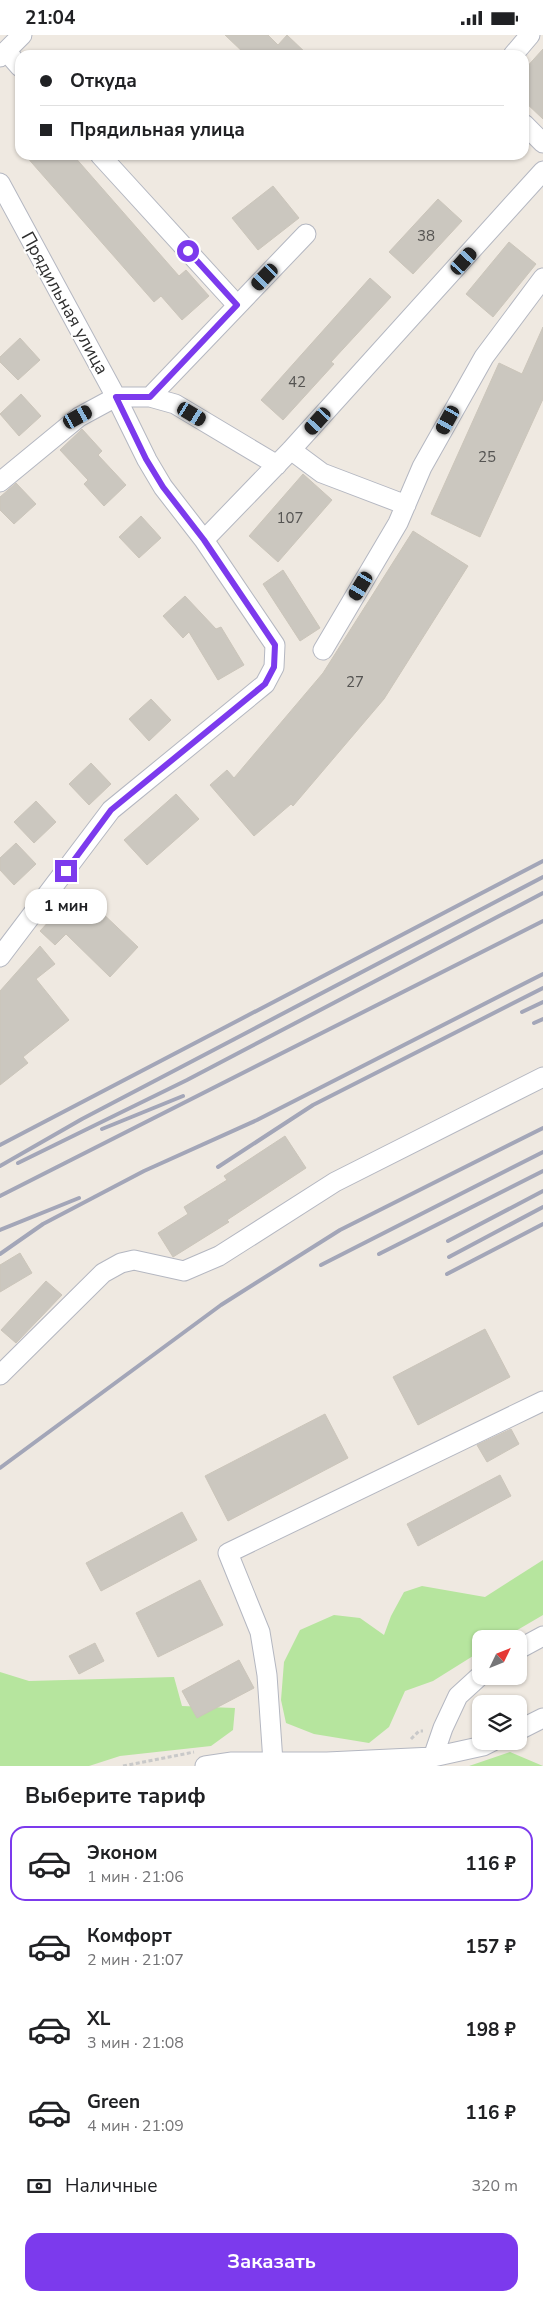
<!DOCTYPE html>
<html lang="ru">
<head>
<meta charset="utf-8">
<style>
  :root { --surface:#fff; --page:#f6f6f6; --text:#202124; --muted:#757577; --line:#e0e0e0; --accent:#7c3aed }
  body { margin:0; font-family:"Nunito Sans",sans-serif; background:var(--page); color:var(--text); height:100vh; display:flex; flex-direction:column; font-size:19px; white-space:nowrap }
  * { box-sizing:border-box; margin:0 }
  p { font-size:16px; color:var(--muted) }
  .icon { flex:none; width:28px; height:28px; fill:none; stroke:currentColor; stroke-width:2; stroke-linecap:round; stroke-linejoin:round }
  .map { position:relative; height:1731px; overflow:hidden }
  .panel { display:flex; flex-direction:column; background:var(--surface); flex:1 }
  .panel>* { flex:none }
  .guide { position:absolute; left:15px; top:15px; width:514px; height:110px; border-radius:15px; box-shadow:0 1px 4px #0004; display:grid; align-content:center; height:110px; padding:0 25px; background:var(--surface) }
  .needle { width:32px; rotate:47deg }
  .controls { position:absolute; left:472px; top:1595px; display:grid; gap:10px }
  .controls a { display:grid; place-items:center; width:55px; height:55px; border-radius:10px; background:var(--surface); box-shadow:0 1px 4px #0004; font-size:25px }
  .end { position:absolute; width:22px; height:22px; margin:-11px; border:6px solid #7c3aed; background:#fff; box-shadow:0 0 0 2px #fff }
  .from { border-radius:50% }
  .bubble { position:absolute; height:35px; border-radius:15px; background:var(--surface); box-shadow:0 1px 4px #0004; font-size:16px; font-weight:700; line-height:35px; text-align:center }
  .car { position:absolute; width:15px; height:30px; margin:-15px -8px; border-radius:6px; box-shadow:0 0 4px 1px #0007; background:linear-gradient(#222 24%,#8ab4d8 0 40%,#222 0 76%,#8ab4d8 0 86%,#222 0) }
  .guide b { display:flex; align-items:center; gap:18px; height:48px; font-size:19px }
  .guide b+b { border-top:1px solid var(--line) }
  .guide i { width:12px; height:12px; background:var(--text) }
  ul { padding:0; list-style:none }
  li { display:flex; align-items:center; gap:15px; height:75px; margin:0 10px 8px; padding:0 15px; border:2px solid transparent; border-radius:15px }
  li div { flex:1 }
  li b { display:block; font-size:19px }
  li em { font-style:normal; font-weight:700 }
  li.current { border-color:var(--accent) }
  li>.icon { width:45px; height:45px; stroke-width:1.5 }
  h2 { padding:0 25px; font-size:22px; line-height:60px }
  .pay { display:flex; align-items:center; gap:12px; height:55px; padding:0 25px; font-size:19px }
  .pay p { margin-inline-start:auto }
  .cta { display:flex; gap:10px; margin-top:auto; padding:10px 25px }
  .cta a { flex:1; height:58px; border-radius:15px; background:var(--accent); color:#fff; font-size:20px; font-weight:700; line-height:58px; text-align:center }
  .status { display:flex; justify-content:space-between; align-items:center; height:35px; padding:0 25px; background:var(--surface); direction:ltr }
  .status svg { height:14px; fill:currentColor }
  .map>svg:first-child { display:block }
  .green { fill:#b6e59e }
  .building { fill:#cbc7bf; stroke:#cbc5ba }
  .lines { fill:none; stroke-linecap:round; stroke-linejoin:round }
  .minor-casing { stroke:#b4b7c1; stroke-width:21 }
  .path { stroke:#c9c9c9; stroke-width:3; stroke-dasharray:4 2.5; stroke-linecap:butt }
  .minor { stroke:#fff; stroke-width:19 }
  .rail { stroke:#a3a6b8; stroke-width:4 }
  .route { stroke:#7c3aed; stroke-width:6 }
  .labels { text-anchor:middle; stroke-width:4; stroke-linejoin:round; paint-order:stroke }
  .number-label { font-size:15px; fill:#555452 }
  .street-label { font-size:18px; fill:#2e2e2e; stroke:#fff }
</style>
</head>
<body>
<div class="status"><b>21:04</b><svg viewBox="0 0 49 12"><path d="M0 12V9h3v3zM5 12V6h3v6zM10 12V3h3v9zM15 12V0h3v12zM26 1h20v11H26zM47 4h2v5h-2z"/></svg></div>
<div class="map">
<svg width="543" height="1731" viewBox="0 0 543 1731">
  <rect width="100%" height="100%" fill="#efe9e1"/>
  <path class="green" d="M 543,1525 L 543,1580 L 502,1604 L 481,1604 L 481,1616 L 433,1646 L 405,1656 L 389,1692 L 369,1708 L 314,1699 L 286,1688 L 281,1665 L 284,1627 L 300,1595 L 334,1580 L 360,1583 L 384,1600 L 391,1581 L 404,1557 L 422,1551 L 485,1562 Z
    M 0,1637 L 29,1646 L 174,1642 L 182,1671 L 235,1673 L 233,1695 L 211,1711 L 120,1721 L 89,1731 L 0,1731 Z
    M 510,1717 L 543,1731 L 469,1731 Z"/>
  <path class="building" d="M 225,0 L 268,0 L 278,10 L 287,0 L 308,20 L 246,20 Z
    M 543,14 L 543,84 L 524,66 L 524,35 Z
    M 25,120 L 73,120 L 179,241 L 186,235 L 209,261 L 182,285 L 161,261 L 154,267 Z
    M 273,151 L 299,183 L 258,215 L 232,183 Z
    M 438,164 L 462,186 L 413,239 L 389,217 Z
    M 509,207 L 536,229 L 493,282 L 466,259 Z
    M 370,243 L 391,262 L 331,327 L 334,329 L 283,385 L 261,365 Z
    M 543,292 L 543,364 L 480,502 L 431,479 L 499,328 L 522,339 Z
    M 20,303 L 40,325 L 18,345 L 0,327 L 0,322 Z
    M 21,359 L 41,381 L 19,401 L 0,379 Z
    M 82,394 L 102,416 L 98,420 L 126,450 L 104,471 L 84,449 L 88,445 L 60,415 Z
    M 303,439 L 332,465 L 278,527 L 249,501 Z
    M 16,448 L 36,469 L 14,489 L 0,475 L 0,462 Z
    M 141,481 L 161,503 L 139,523 L 119,502 Z
    M 413,496 L 468,531 L 384,664 L 293,771 L 291,769 L 254,801 L 210,750 L 227,735 L 234,743 L 323,638 Z
    M 283,535 L 320,593 L 300,606 L 263,549 Z
    M 185,561 L 216,594 L 221,592 L 244,630 L 218,645 L 189,597 L 183,603 L 163,581 Z
    M 151,664 L 171,685 L 149,706 L 129,684 Z
    M 91,728 L 111,749 L 89,770 L 69,749 Z
    M 176,759 L 199,784 L 147,830 L 124,805 Z
    M 36,766 L 56,787 L 34,808 L 14,787 Z
    M 16,808 L 36,829 L 14,850 L 0,835 L 0,823 Z
    M 78,855 L 138,912 L 110,942 L 66,899 L 55,910 L 40,896 Z
    M 40,911 L 55,929 L 36,944 L 69,985 L 23,1022 L 28,1028 L 0,1050 L 0,956 Z
    M 285,1101 L 306,1133 L 227,1185 L 229,1187 L 173,1222 L 158,1198 L 188,1179 L 184,1172 L 227,1145 L 224,1141 Z
    M 20,1218 L 32,1238 L 0,1257 L 0,1230 Z
    M 46,1246 L 62,1260 L 16,1308 L 1,1295 Z
    M 485,1294 L 510,1342 L 418,1390 L 393,1342 Z
    M 325,1379 L 348,1423 L 228,1486 L 205,1441 Z
    M 511,1394 L 519,1409 L 487,1427 L 477,1410 Z
    M 500,1440 L 511,1461 L 418,1511 L 407,1489 Z
    M 182,1477 L 197,1505 L 101,1556 L 86,1528 Z
    M 200,1545 L 223,1590 L 158,1622 L 136,1578 Z
    M 95,1608 L 104,1626 L 79,1639 L 69,1621 Z
    M 239,1625 L 254,1653 L 197,1683 L 182,1656 Z"/>
  <g class="lines">
    <g class="minor-casing">
      <path id="minor" d="M 6,16 L 20,32
        M 513,20 L 530,0
        M 0,22 L 22,0
        M 524,89 L 543,108
        M 100,120 L 237,270
        M 0,148 L 116,362 L 147,425 L 163,452 L 204,505 L 275,610 L 274,632 L 265,649 L 111,775 L 0,922
        M 150,362 L 306,199
        M 291,415 L 322,438 L 406,470
        M 0,447 L 79,382 L 116,362 L 150,362 L 175,369 L 277,430
        M 204,505 L 291,415 L 543,136
        M 323,615 L 398,488 L 422,432 L 484,322 L 543,243
        M 0,1340 L 103,1238 L 121,1228 L 134,1225 L 184,1236 L 219,1221 L 335,1147 L 543,1042
        M 519,1614 L 543,1601
        M 519,1695 L 543,1683
        M 433,1722 L 443,1693 L 458,1661 L 481,1640
        M 273,1727 L 267,1640 L 260,1597 L 228,1518 L 543,1366
        M 205,1731 L 232,1727 L 327,1727 L 433,1722 L 483,1711 L 493,1706"/>
    </g>
    <path class="path" d="M 411,1704 L 419,1696 L 423,1696
      M 123,1731 L 194,1717"/>
    <use href="#minor" class="minor"/>
    <path class="rail" d="M 522,977 L 543,967
      M 534,988 L 543,984
      M 102,1094 L 183,1061
      M 0,1110 L 543,826
      M 18,1128 L 187,1045 L 543,858
      M 0,1131 L 82,1084 L 543,842
      M 218,1132 L 313,1070 L 543,953
      M 0,1161 L 543,886
      M 0,1195 L 79,1163
      M 448,1206 L 543,1156
      M 0,1219 L 43,1189 L 144,1136 L 257,1085 L 543,939
      M 379,1219 L 543,1136
      M 449,1222 L 543,1172
      M 321,1230 L 543,1117
      M 447,1239 L 543,1189
      M 0,1433 L 221,1270 L 340,1195 L 543,1093"/>
  </g>
  <g class="lines">
    <path class="route" d="M 66,836 L 111,775 L 265,649 L 274,632 L 275,610 L 204,505 L 163,452 L 146,424 L 116,362 L 150,362 L 237,270 L 188,216"/>
  </g>
  <g class="labels">
    <g class="number-label">
      <text x="426" y="206">38</text>
      <text x="297" y="352">42</text>
      <text x="487" y="427">25</text>
      <text x="290" y="488">107</text>
      <text x="355" y="652">27</text>
    </g>
    <g class="street-label">
      <text transform="translate(65 268) rotate(61)" y="6">Прядильная улица</text>
    </g>
  </g>
</svg>
<div class="controls">
<a><svg class="needle" viewBox="-14 -14 28 28"><path d="M0-13l5 13h-10z" fill="#e53935"/><path d="M0 13l5-13h-10z" fill="#757577"/></svg></a>
<a><svg class="icon" aria-label="layers" viewBox="0 0 24 24"><path d="M12 4l9 5-9 5-9-5zM3 14l9 5 9-5"/></svg></a>
</div>
<i class="end from" style="left:188px;top:216px"></i>
<i class="end" style="left:66px;top:836px"></i>
<div class="bubble" style="left:25px;top:854px;width:82px">1 мин</div>
<i class="car" style="left:464px;top:226px;rotate:42deg"></i>
<i class="car" style="left:265px;top:242px;rotate:224deg"></i>
<i class="car" style="left:192px;top:379px;rotate:121deg"></i>
<i class="car" style="left:78px;top:382px;rotate:61deg"></i>
<i class="car" style="left:448px;top:385px;rotate:209deg"></i>
<i class="car" style="left:318px;top:386px;rotate:222deg"></i>
<i class="car" style="left:361px;top:551px;rotate:211deg"></i>
<div class="guide">
<b><i class="from"></i>Откуда</b>
<b><i></i>Прядильная улица</b>
</div>
</div>
<section class="panel">
<h2>Выберите тариф</h2>
<ul>
<li class="current"><svg class="icon" aria-label="car" viewBox="0 0 24 24"><path d="M5 17H2v-5l4-1 3-4h7l3 4 3 1v5h-3M9 17h6M6 11h13"/><circle cx="7" cy="17" r="2"/><circle cx="17" cy="17" r="2"/></svg><div><b>Эконом</b><p>1 мин · 21:06</p></div><em>116 ₽</em></li>
<li><svg class="icon" aria-label="car" viewBox="0 0 24 24"><path d="M5 17H2v-5l4-1 3-4h7l3 4 3 1v5h-3M9 17h6M6 11h13"/><circle cx="7" cy="17" r="2"/><circle cx="17" cy="17" r="2"/></svg><div><b>Комфорт</b><p>2 мин · 21:07</p></div><em>157 ₽</em></li>
<li><svg class="icon" aria-label="car" viewBox="0 0 24 24"><path d="M5 17H2v-5l4-1 3-4h7l3 4 3 1v5h-3M9 17h6M6 11h13"/><circle cx="7" cy="17" r="2"/><circle cx="17" cy="17" r="2"/></svg><div><b>XL</b><p>3 мин · 21:08</p></div><em>198 ₽</em></li>
<li><svg class="icon" aria-label="car" viewBox="0 0 24 24"><path d="M5 17H2v-5l4-1 3-4h7l3 4 3 1v5h-3M9 17h6M6 11h13"/><circle cx="7" cy="17" r="2"/><circle cx="17" cy="17" r="2"/></svg><div><b>Green</b><p>4 мин · 21:09</p></div><em>116 ₽</em></li>
</ul>
<div class="pay"><svg class="icon" aria-label="cash" viewBox="0 0 24 24"><path d="M3 7h18v10H3z"/><circle cx="12" cy="12" r="2"/></svg>Наличные<p>320 m</p></div>
<div class="cta"><a>Заказать</a></div>
</section>
</body>
</html>
